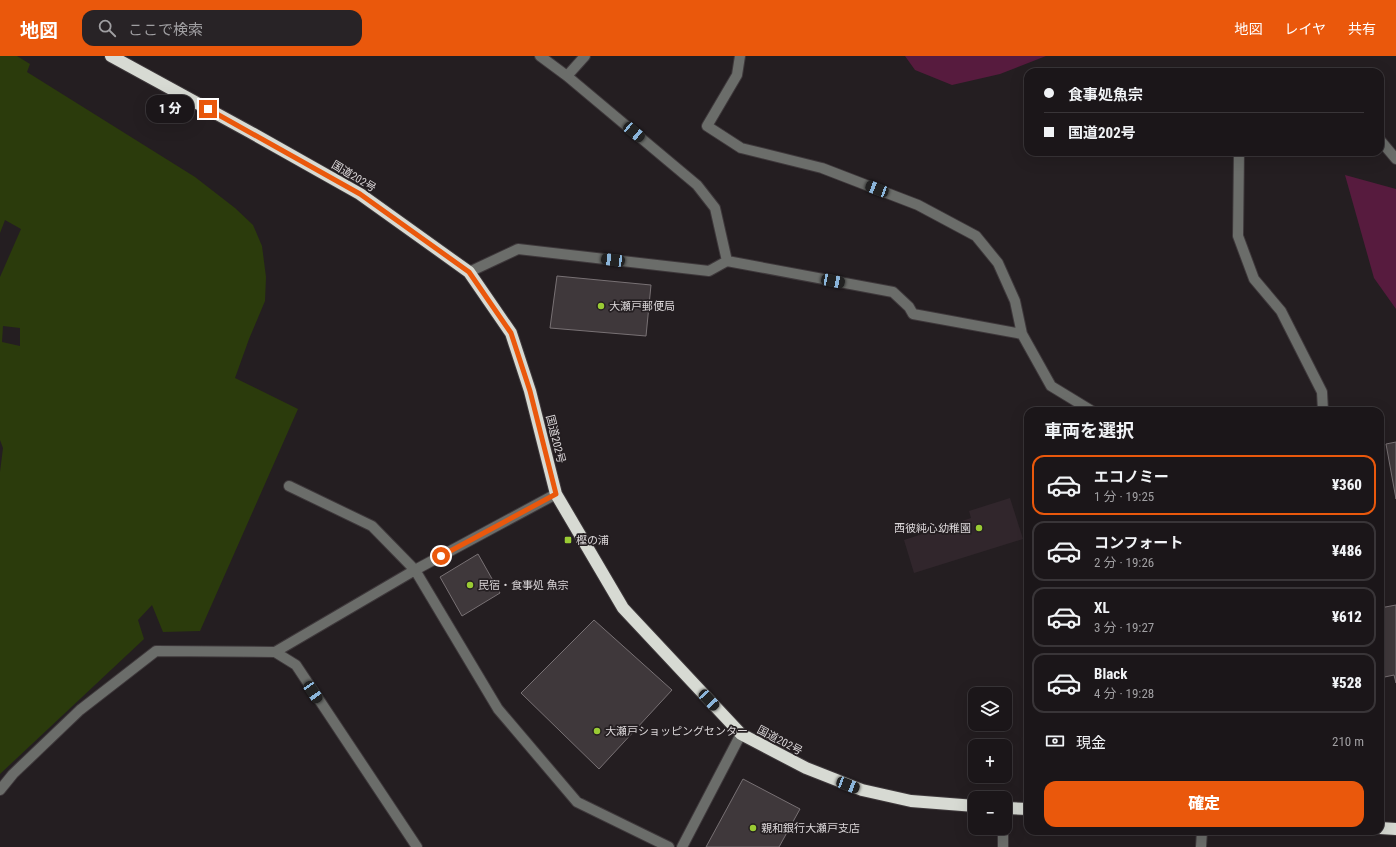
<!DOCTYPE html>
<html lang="ja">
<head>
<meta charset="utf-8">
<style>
  :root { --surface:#1b1619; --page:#282326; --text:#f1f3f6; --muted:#a09fa2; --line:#393538; --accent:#ea580c }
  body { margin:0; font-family:"Roboto Condensed","Noto Sans JP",sans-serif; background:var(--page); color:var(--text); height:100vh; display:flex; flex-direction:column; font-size:15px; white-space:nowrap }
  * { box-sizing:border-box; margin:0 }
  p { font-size:13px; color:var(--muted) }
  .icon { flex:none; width:22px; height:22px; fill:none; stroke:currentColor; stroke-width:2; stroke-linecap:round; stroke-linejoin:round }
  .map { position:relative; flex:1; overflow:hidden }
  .sheet { position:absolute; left:1024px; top:351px; width:360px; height:428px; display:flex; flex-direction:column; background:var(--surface); border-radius:12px; box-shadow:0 4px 16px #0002,0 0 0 1px var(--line) }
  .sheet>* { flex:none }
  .top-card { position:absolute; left:1024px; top:12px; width:360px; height:88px; border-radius:12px; box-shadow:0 4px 16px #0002,0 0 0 1px var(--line); display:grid; align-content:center; height:88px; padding:0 20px; background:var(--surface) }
  .tools { position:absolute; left:968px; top:631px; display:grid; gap:8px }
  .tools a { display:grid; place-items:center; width:44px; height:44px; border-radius:8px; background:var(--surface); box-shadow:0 4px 16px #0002,0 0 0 1px var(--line); font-size:20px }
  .end { position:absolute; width:18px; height:18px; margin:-9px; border:5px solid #ea580c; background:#fff; box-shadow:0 0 0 2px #fff }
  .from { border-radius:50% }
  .bubble { position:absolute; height:28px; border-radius:12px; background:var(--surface); box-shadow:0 4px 16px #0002,0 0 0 1px var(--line); font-size:13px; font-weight:800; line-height:28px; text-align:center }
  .car { position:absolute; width:12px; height:24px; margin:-12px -6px; border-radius:5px; box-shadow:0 0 3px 1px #0007; background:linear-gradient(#222 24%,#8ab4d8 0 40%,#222 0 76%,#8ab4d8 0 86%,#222 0) }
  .top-card b { display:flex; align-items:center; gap:14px; height:38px; font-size:15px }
  .top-card b+b { border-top:1px solid var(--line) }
  .top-card i { width:10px; height:10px; background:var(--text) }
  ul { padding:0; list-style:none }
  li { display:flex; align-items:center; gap:12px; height:60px; margin:0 8px 6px; padding:0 12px; border:2px solid var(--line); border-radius:12px }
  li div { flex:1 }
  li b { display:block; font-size:15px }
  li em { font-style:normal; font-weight:800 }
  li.selected { border-color:var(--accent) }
  li>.icon { width:36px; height:36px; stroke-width:1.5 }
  h2 { padding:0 20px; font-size:18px; line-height:48px }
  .pay { display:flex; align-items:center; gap:10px; height:44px; padding:0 20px; font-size:15px }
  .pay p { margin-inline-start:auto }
  .button { display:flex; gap:8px; margin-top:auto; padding:8px 20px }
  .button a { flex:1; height:46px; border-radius:12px; background:var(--accent); color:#fff; font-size:16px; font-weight:800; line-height:46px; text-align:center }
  header { display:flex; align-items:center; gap:24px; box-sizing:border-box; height:56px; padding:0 20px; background:var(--accent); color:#fff }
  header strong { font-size:19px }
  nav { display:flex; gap:22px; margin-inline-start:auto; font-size:14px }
  .search { width:280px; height:36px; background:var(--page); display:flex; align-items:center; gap:10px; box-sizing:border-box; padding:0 14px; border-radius:12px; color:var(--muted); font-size:15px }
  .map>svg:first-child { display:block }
  .built { fill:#31262c }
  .green { fill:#571b3e }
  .water { fill:#2b3b0c }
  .pier { fill:#241e21 }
  .building { fill:#3f383b; stroke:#787174 }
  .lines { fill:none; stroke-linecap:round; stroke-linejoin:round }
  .minor-casing { stroke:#3e383b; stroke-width:12 }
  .highway-casing { stroke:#3e383b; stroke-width:14 }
  .minor { stroke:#6b6d6a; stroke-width:10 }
  .highway { stroke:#d7dad3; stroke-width:12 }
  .route { stroke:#ea580c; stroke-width:5 }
  .poi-dot { fill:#9acb34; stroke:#241e21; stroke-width:1.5 }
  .labels { text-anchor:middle; stroke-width:3.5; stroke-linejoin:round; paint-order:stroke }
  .street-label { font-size:11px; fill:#dbd7d9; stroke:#241e21 }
  .poi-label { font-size:11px; fill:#dbd7d9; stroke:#241e21; text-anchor:start }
</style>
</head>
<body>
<header>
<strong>地図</strong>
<div class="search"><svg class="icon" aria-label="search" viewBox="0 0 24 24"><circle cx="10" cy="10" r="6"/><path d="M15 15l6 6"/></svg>ここで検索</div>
<nav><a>地図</a><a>レイヤ</a><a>共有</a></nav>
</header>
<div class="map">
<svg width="1396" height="791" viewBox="0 0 1396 791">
  <rect width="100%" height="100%" fill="#241e21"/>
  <path class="built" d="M 1010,442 L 1023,483 L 914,517 L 904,484 L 971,462 L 969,455 Z"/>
  <path class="green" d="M 905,0 L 1046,0 L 1000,18 L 952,29 L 915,14 Z
    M 1345,119 L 1396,133 L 1396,253 L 1374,222 Z"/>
  <path class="water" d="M 0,0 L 17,0 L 30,8 L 27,16 L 195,121 L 235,152 L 253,169 L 262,190 L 266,221 L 265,245 L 249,283 L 235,322 L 298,353 L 200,575 L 163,576 L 152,549 L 138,564 L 144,583 L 0,718 L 0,416 L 3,392 L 0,384 Z"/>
  <path class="pier" d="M 5,164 L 21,173 L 0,221 L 0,177 Z
    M 3,270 L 20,272 L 20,290 L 2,286 Z"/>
  <path class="building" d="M 557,220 L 651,229 L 646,280 L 550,272 Z
    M 1396,386 L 1396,443 L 1386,388 Z
    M 478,498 L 500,537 L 462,560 L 440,521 Z
    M 1396,549 L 1396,627 L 1394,619 L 1380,622 L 1380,552 Z
    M 594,564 L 672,634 L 599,713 L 521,637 Z
    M 743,723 L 800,753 L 779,791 L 706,791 Z"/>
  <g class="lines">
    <g class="minor-casing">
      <path id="minor" d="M 740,0 L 737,19 L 707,70 L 741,92 L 822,112 L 918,149 L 976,180 L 998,207 L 1015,245 L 1022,278
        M 567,20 L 585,0
        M 1380,84 L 1396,103
        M 1239,96 L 1238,180 L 1254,223 L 1281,255 L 1322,336 L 1323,355
        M 727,205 L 893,236 L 909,251 L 913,258 L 1022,278 L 1051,330 L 1092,355
        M 469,216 L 518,193 L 709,215 L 727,205 L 715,152 L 697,129 L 567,20 L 540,0
        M 289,430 L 372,470 L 415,514 L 498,653 L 577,746 L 669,791
        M 275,596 L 415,514 L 556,438
        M 0,734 L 13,718 L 80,654 L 156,595 L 275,596 L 296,609 L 417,791
        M 682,791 L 741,678
        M 1003,791 L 1003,772
        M 1201,791 L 1202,775"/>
    </g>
    <g class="highway-casing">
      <path id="highway" d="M 111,0 L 250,76 L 360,138 L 469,216 L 511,277 L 530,335 L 556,438 L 623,552 L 741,678 L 806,712 L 862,734 L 911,745 L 975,750
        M 1005,752 L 1028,753
        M 1380,772 L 1396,773"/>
    </g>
    <use href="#minor" class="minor"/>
    <use href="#highway" class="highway"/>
  </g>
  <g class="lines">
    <path class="route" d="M 208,53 L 360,138 L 469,216 L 511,277 L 530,335 L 556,438 L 441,500"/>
  </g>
  <g class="poi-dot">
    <circle cx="601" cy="250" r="4"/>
    <circle cx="979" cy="472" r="4"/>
    <rect x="564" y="480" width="8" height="8" rx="2"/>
    <circle cx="470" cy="529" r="4"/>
    <circle cx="597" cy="675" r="4"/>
    <circle cx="753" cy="772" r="4"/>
  </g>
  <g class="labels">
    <g class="street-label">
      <text transform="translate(354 120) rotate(31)" y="4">国道202号</text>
      <text transform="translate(556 383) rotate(76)" y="4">国道202号</text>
      <text transform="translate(780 684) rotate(28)" y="4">国道202号</text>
    </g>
    <g class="poi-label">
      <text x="609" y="254">大瀬戸郵便局</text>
      <text x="971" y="476" text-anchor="end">西彼純心幼稚園</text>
      <text x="576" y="488">樫の浦</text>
      <text x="478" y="533">民宿・食事処 魚宗</text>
      <text x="605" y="679">大瀬戸ショッピングセンター</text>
      <text x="761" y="776">親和銀行大瀬戸支店</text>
    </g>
  </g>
</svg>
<div class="tools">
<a><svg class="icon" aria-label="layers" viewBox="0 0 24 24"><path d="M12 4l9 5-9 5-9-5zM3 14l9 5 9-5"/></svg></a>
<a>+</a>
<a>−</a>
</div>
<i class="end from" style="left:441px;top:500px"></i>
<i class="end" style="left:208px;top:53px"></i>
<div class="bubble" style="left:146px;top:39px;width:48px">1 分</div>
<i class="car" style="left:634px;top:76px;rotate:130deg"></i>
<i class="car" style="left:877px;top:133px;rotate:291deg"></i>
<i class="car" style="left:613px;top:204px;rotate:277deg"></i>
<i class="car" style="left:833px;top:225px;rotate:101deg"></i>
<i class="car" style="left:313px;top:636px;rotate:146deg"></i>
<i class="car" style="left:709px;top:644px;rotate:137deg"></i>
<i class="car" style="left:848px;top:729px;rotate:111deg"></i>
<div class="top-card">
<b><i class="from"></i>食事処魚宗</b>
<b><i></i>国道202号</b>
</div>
<section class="sheet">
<h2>車両を選択</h2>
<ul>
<li class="selected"><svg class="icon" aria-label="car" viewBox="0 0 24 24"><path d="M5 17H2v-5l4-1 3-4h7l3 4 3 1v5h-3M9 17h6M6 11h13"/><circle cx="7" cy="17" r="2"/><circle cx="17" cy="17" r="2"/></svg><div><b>エコノミー</b><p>1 分 · 19:25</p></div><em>¥360</em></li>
<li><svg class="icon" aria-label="car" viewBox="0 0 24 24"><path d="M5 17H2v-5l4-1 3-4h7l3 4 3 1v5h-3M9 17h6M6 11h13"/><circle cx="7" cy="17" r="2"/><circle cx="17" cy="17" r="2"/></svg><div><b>コンフォート</b><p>2 分 · 19:26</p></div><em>¥486</em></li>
<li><svg class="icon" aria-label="car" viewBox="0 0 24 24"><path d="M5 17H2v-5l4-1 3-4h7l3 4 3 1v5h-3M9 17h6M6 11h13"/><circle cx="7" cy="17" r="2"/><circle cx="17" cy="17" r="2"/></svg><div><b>XL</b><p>3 分 · 19:27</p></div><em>¥612</em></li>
<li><svg class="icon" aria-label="car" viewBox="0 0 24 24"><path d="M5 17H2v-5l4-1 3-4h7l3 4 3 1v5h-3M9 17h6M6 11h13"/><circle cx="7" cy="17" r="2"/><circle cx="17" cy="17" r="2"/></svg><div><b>Black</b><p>4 分 · 19:28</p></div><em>¥528</em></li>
</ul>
<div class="pay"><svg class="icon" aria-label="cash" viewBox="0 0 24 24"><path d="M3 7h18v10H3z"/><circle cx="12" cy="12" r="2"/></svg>現金<p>210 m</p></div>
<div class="button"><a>確定</a></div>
</section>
</div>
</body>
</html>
